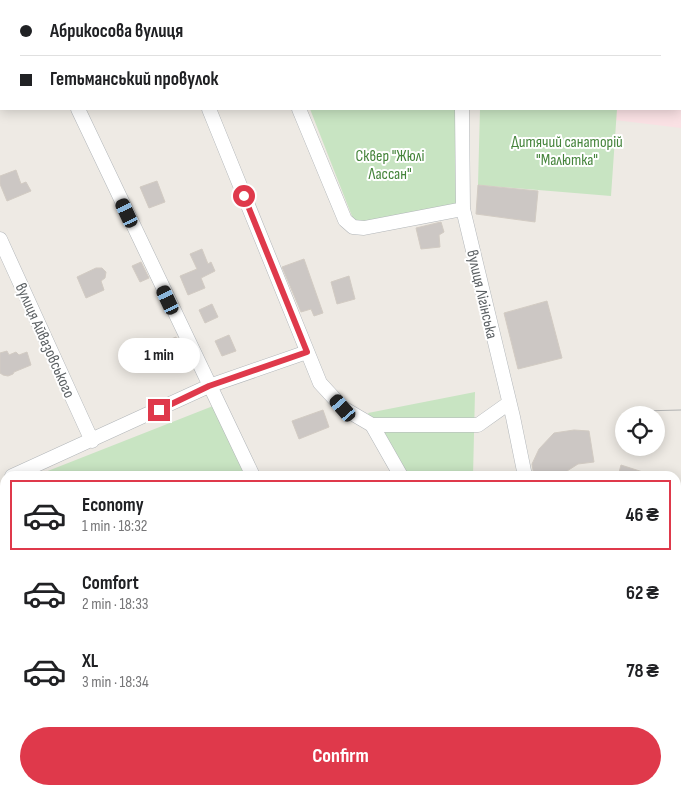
<!DOCTYPE html>
<html lang="en">
<head>
<meta charset="utf-8">
<style>
  :root { --surface:#fff; --page:#f2f2f2; --text:#202124; --muted:#757577; --line:#e0e0e0; --accent:#df394b }
  body { margin:0; font-family:"Sofia Sans Condensed",sans-serif; background:var(--page); color:var(--text); height:100vh; display:flex; flex-direction:column; font-size:19px; white-space:nowrap }
  * { box-sizing:border-box; margin:0 }
  p { font-size:16px; color:var(--muted) }
  .icon { flex:none; width:28px; height:28px; fill:none; stroke:currentColor; stroke-width:2; stroke-linecap:round; stroke-linejoin:round }
  .map { position:relative; flex:1; overflow:hidden }
  .details { position:absolute; left:0px; top:471px; width:681px; height:324px; display:flex; flex-direction:column; background:var(--surface); border-radius:15px 15px 0 0; box-shadow:0 2px 12px #0003 }
  .details>* { flex:none }
  .guide { position:absolute; left:0px; top:0px; width:681px; height:110px; box-shadow:0 2px 12px #0003; display:grid; align-content:center; height:110px; padding:0 20px; background:var(--surface) }
  .tools { position:absolute; left:615px; top:406px; display:grid; gap:10px }
  .tools a { display:grid; place-items:center; width:50px; height:50px; border-radius:50%; background:var(--surface); box-shadow:0 2px 12px #0003; font-size:25px }
  .end { position:absolute; width:22px; height:22px; margin:-11px; border:6px solid #df394b; background:#fff; box-shadow:0 0 0 2px #fff }
  .from { border-radius:50% }
  .bubble { position:absolute; height:35px; border-radius:18px; background:var(--surface); box-shadow:0 2px 12px #0003; font-size:16px; font-weight:700; line-height:35px; text-align:center }
  .car { position:absolute; width:15px; height:30px; margin:-15px -8px; border-radius:6px; box-shadow:0 0 4px 1px #0007; background:linear-gradient(#222 24%,#8ab4d8 0 40%,#222 0 76%,#8ab4d8 0 86%,#222 0) }
  .guide b { display:flex; align-items:center; gap:18px; height:48px; font-size:19px }
  .guide b+b { border-top:1px solid var(--line) }
  .guide i { width:12px; height:12px; background:var(--text) }
  ul { padding:9px 0 0; list-style:none }
  li { display:flex; align-items:center; gap:15px; height:70px; margin:0 10px 8px; padding:0 10px; border:2px solid transparent; border-radius:0px }
  li div { flex:1 }
  li b { display:block; font-size:19px }
  li em { font-style:normal; font-weight:700 }
  li.selected { border-color:var(--accent) }
  li>.icon { width:45px; height:45px; stroke-width:1.5 }
  .action { display:flex; gap:10px; margin-top:auto; padding:10px 20px }
  .action a { flex:1; height:58px; border-radius:30px; background:var(--accent); color:#fff; font-size:20px; font-weight:700; line-height:58px; text-align:center }
  .map>svg:first-child { display:block }
  .medical { fill:#fae1e4 }
  .green { fill:#c8e4c2 }
  .building { fill:#ccc7c4; stroke:#d2cbc3 }
  .lines { fill:none; stroke-linecap:round; stroke-linejoin:round }
  .minor-casing { stroke:#b2b6b9; stroke-width:15 }
  .minor { stroke:#fff; stroke-width:14 }
  .tram { stroke:#b1b2b2; stroke-width:1 }
  .route { stroke:#df394b; stroke-width:6 }
  .labels { text-anchor:middle; stroke-width:4; stroke-linejoin:round; paint-order:stroke }
  .park-label { font-size:16px; fill:#45843b; stroke:#fff }
  .street-label { font-size:16px; fill:#5c6164; stroke:#fff }
</style>
</head>
<body>
<div class="map">
<svg width="681" height="794" viewBox="0 0 681 794">
  <rect width="100%" height="100%" fill="#eeeae4"/>
  <path class="medical" d="M 631,0 L 681,0 L 681,128 L 615,120 L 617,109 L 680,109 L 680,1 Z"/>
  <path class="green" d="M 310,109 L 459,109 L 460,204 L 357,229 Z
    M 480,109 L 617,109 L 611,196 L 478,185 Z
    M 475,392 L 473,476 L 406,476 L 368,413 Z
    M 213,406 L 248,476 L 35,476 Z
    M 110,790 L 410,790 L 412,794 L 112,794 Z"/>
  <path class="building" d="M 16,170 L 21,184 L 26,182 L 31,191 L 7,201 L 0,184 L 0,176 Z
    M 157,181 L 165,202 L 149,208 L 140,187 Z
    M 478,185 L 538,191 L 535,222 L 476,214 Z
    M 441,222 L 444,232 L 439,235 L 440,247 L 421,249 L 416,228 Z
    M 202,249 L 208,264 L 211,262 L 215,271 L 201,278 L 205,288 L 188,295 L 180,276 L 197,269 L 190,254 Z
    M 304,259 L 323,313 L 314,316 L 311,309 L 301,312 L 282,267 Z
    M 141,262 L 149,278 L 140,282 L 132,266 Z
    M 96,268 L 102,268 L 106,272 L 105,278 L 101,281 L 104,290 L 86,298 L 77,277 Z
    M 349,276 L 355,299 L 337,304 L 331,282 Z
    M 547,301 L 562,358 L 518,369 L 504,313 Z
    M 212,304 L 218,317 L 205,323 L 199,310 Z
    M 229,335 L 236,351 L 222,356 L 215,341 Z
    M 176,337 L 186,361 L 166,369 L 156,345 Z
    M 7,351 L 9,355 L 16,352 L 19,355 L 27,352 L 31,365 L 14,372 L 13,374 L 8,376 L 3,375 L 0,373 L 0,353 Z
    M 323,410 L 329,427 L 299,439 L 292,421 Z
    M 574,430 L 589,431 L 594,462 L 578,464 L 567,471 L 565,476 L 534,476 L 532,464 L 539,449 L 554,433 Z
    M 621,465 L 649,474 L 649,476 L 618,476 Z"/>
  <g class="lines">
    <g class="minor-casing">
      <path id="minor" d="M 27,0 L 27,1
        M 165,0 L 166,1
        M 251,0 L 251,1
        M 461,0 L 461,1
        M 354,1 L 355,0
        M 78,109 L 253,476
        M 209,109 L 320,383 L 343,408 L 372,425 L 478,425 L 509,403
        M 299,109 L 345,220 L 353,227 L 364,228 L 463,209
        M 462,109 L 463,209 L 513,417 L 525,476
        M 0,239 L 92,441
        M 372,425 L 401,476
        M 12,476 L 209,386 L 307,352
        M 0,672 L 5,670"/>
    </g>
    <use href="#minor" class="minor"/>
    <path class="tram" d="M 641,411 L 681,410
      M 676,689 L 681,684
      M 594,794 L 597,790"/>
  </g>
  <g class="lines">
    <path class="route" d="M 159,410 L 209,386 L 307,352 L 244,196"/>
  </g>
  <g class="labels">
    <g class="park-label">
      <text x="567" y="147">Дитячий санаторій<tspan x="567" dy="18">"Малютка"</tspan></text>
      <text x="390" y="161">Сквер "Жюлі<tspan x="390" dy="18">Лассан"</tspan></text>
    </g>
    <g class="street-label">
      <text transform="translate(483 294) rotate(77)" y="6">вулиця Лігінська</text>
      <text transform="translate(46 340) rotate(66)" y="6">вулиця Айвазовського</text>
    </g>
  </g>
</svg>
<div class="tools">
<a><svg class="icon" aria-label="locate" viewBox="0 0 24 24"><circle cx="12" cy="12" r="6"/><path d="M12 2v4M12 18v4M2 12h4M18 12h4"/></svg></a>
</div>
<i class="end from" style="left:244px;top:196px"></i>
<i class="end" style="left:159px;top:410px"></i>
<div class="bubble" style="left:118px;top:338px;width:82px">1 min</div>
<i class="car" style="left:127px;top:213px;rotate:335deg"></i>
<i class="car" style="left:168px;top:300px;rotate:335deg"></i>
<i class="car" style="left:343px;top:408px;rotate:319deg"></i>
<div class="guide">
<b><i class="from"></i>Абрикосова вулиця</b>
<b><i></i>Гетьманський провулок</b>
</div>
<section class="details">
<ul>
<li class="selected"><svg class="icon" aria-label="car" viewBox="0 0 24 24"><path d="M5 17H2v-5l4-1 3-4h7l3 4 3 1v5h-3M9 17h6M6 11h13"/><circle cx="7" cy="17" r="2"/><circle cx="17" cy="17" r="2"/></svg><div><b>Economy</b><p>1 min · 18:32</p></div><em>46 ₴</em></li>
<li><svg class="icon" aria-label="car" viewBox="0 0 24 24"><path d="M5 17H2v-5l4-1 3-4h7l3 4 3 1v5h-3M9 17h6M6 11h13"/><circle cx="7" cy="17" r="2"/><circle cx="17" cy="17" r="2"/></svg><div><b>Comfort</b><p>2 min · 18:33</p></div><em>62 ₴</em></li>
<li><svg class="icon" aria-label="car" viewBox="0 0 24 24"><path d="M5 17H2v-5l4-1 3-4h7l3 4 3 1v5h-3M9 17h6M6 11h13"/><circle cx="7" cy="17" r="2"/><circle cx="17" cy="17" r="2"/></svg><div><b>XL</b><p>3 min · 18:34</p></div><em>78 ₴</em></li>
</ul>
<div class="action"><a>Confirm</a></div>
</section>
</div>
</body>
</html>
